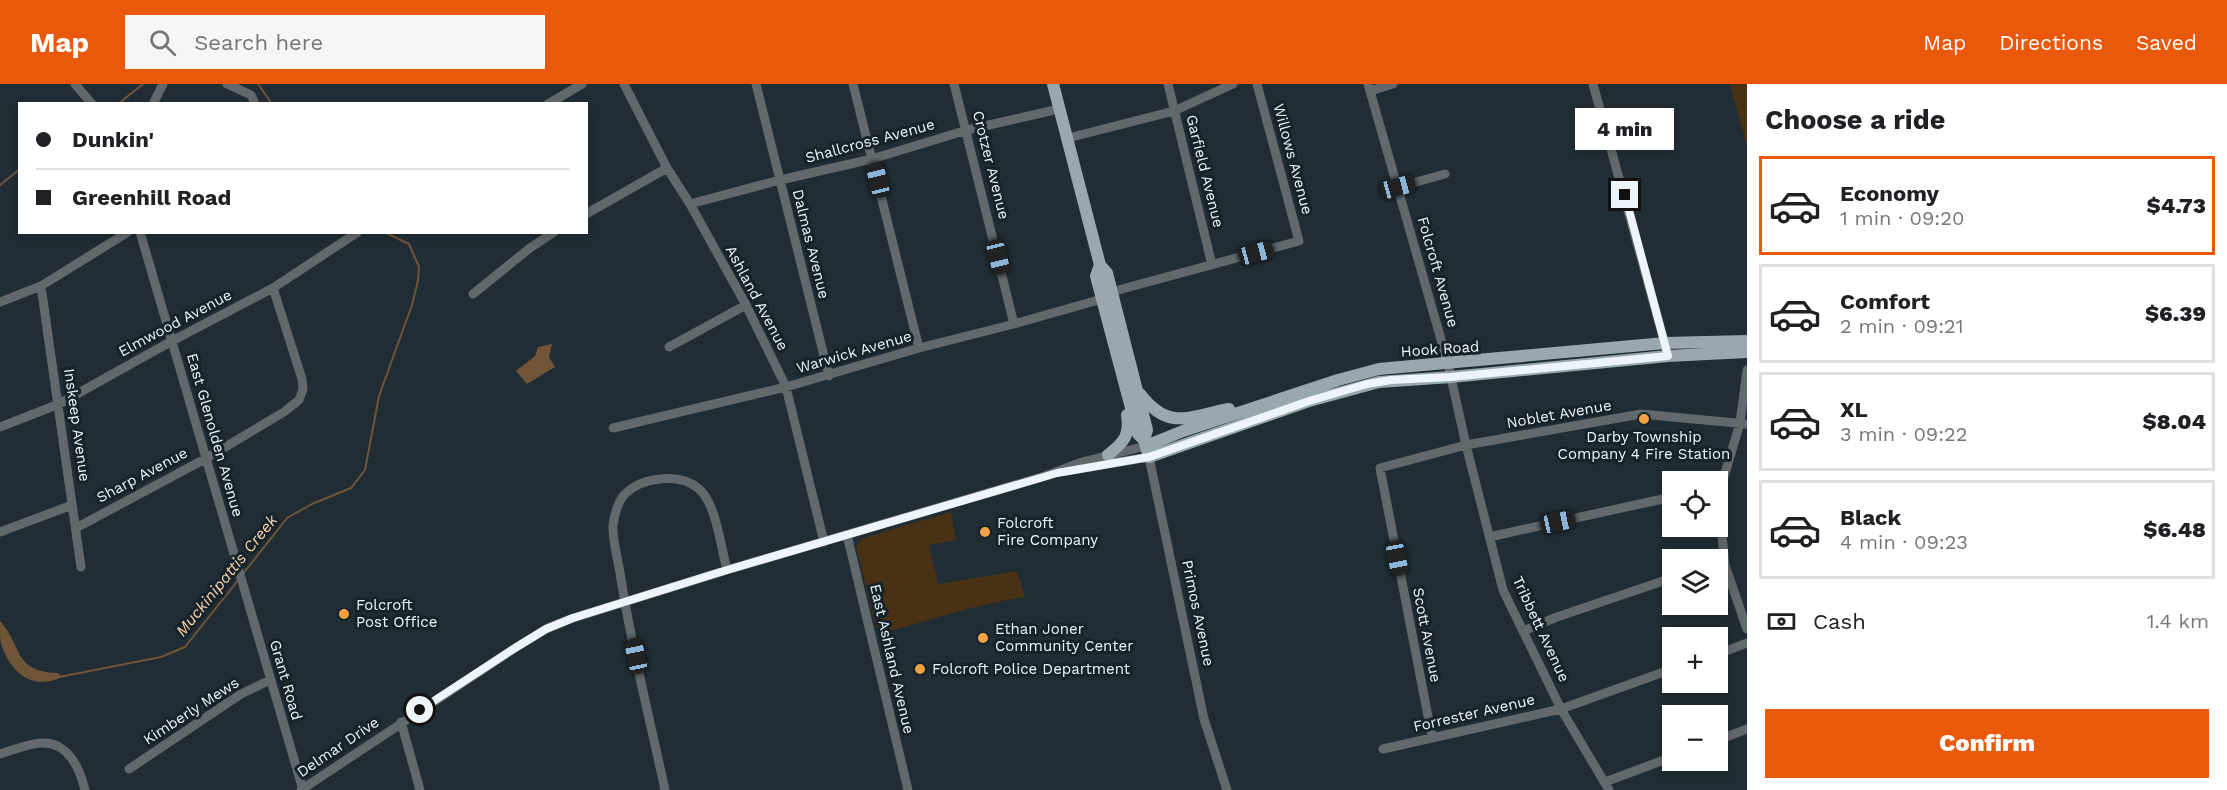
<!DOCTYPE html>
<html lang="en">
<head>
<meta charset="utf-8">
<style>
  :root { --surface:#fff; --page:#f6f6f6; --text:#202124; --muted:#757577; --line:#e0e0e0; --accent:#ea580c }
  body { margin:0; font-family:"Work Sans",sans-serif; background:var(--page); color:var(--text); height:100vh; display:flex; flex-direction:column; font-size:22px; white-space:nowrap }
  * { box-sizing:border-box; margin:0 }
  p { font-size:20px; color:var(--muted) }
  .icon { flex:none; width:33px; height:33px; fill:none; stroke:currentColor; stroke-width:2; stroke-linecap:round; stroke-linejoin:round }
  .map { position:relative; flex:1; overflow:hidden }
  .panel { display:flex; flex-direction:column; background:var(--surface); width:480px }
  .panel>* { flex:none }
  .guide { position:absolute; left:18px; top:18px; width:570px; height:132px; border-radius:0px; box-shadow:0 3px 9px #0003; display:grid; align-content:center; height:132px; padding:0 18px; background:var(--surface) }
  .controls { position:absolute; left:1662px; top:387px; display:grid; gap:12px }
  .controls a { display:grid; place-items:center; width:66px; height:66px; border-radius:0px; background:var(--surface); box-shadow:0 3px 9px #0003; font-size:30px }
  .end { position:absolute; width:27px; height:27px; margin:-14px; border:8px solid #edf5fa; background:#111; box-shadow:0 0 0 3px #111 }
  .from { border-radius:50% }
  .bubble { position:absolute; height:42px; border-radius:0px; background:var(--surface); box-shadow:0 3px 9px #0003; font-size:20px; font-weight:800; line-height:42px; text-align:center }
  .car { position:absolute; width:18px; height:36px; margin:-18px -9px; border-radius:8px; box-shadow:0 0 4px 2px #0007; background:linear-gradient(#222 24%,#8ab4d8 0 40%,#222 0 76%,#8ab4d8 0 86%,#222 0) }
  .guide b { display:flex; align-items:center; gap:21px; height:57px; font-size:22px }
  .guide b+b { border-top:2px solid var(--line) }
  .guide i { width:15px; height:15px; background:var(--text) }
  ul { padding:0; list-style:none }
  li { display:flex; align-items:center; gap:18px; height:99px; margin:0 12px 9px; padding:0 6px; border:3px solid var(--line); border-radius:0px }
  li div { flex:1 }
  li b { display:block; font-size:22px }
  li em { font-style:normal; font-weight:800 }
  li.selected { border-color:var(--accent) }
  li>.icon { width:54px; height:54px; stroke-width:1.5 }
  h2 { padding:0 18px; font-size:27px; line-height:72px }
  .pay { display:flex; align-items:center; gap:15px; height:66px; padding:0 18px; font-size:22px }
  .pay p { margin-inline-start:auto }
  .primary-button { display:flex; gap:12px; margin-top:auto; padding:12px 18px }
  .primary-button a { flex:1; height:69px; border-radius:0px; background:var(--accent); color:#fff; font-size:24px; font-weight:800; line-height:69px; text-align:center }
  header { display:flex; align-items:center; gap:36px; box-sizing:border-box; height:84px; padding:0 30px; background:var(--accent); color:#fff }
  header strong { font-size:28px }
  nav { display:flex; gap:33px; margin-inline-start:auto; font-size:21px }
  .search { width:420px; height:54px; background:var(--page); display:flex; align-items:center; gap:15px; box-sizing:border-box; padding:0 21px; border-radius:0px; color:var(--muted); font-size:22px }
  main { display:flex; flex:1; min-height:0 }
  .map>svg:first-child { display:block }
  .park { fill:#493116 }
  .water { fill:#715538 }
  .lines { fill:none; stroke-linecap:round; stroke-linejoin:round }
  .stream { stroke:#715538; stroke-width:2 }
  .minor { stroke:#62696d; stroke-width:9 }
  .major { stroke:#99a7ae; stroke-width:12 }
  .route { stroke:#edf5fa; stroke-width:8 }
  .poi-dot { fill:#f4a344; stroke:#16232a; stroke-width:2 }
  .labels { text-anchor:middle; stroke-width:6; stroke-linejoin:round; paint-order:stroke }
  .street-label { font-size:15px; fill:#edf5fa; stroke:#16232a }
  .poi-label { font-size:15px; fill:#edf5fa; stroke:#16232a; text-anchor:start }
  .water-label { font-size:16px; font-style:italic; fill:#fcd3ab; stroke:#16232a }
</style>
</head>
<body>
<header>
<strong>Map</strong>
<div class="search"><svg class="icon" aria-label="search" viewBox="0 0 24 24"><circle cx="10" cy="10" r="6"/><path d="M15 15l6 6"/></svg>Search here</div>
<nav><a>Map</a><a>Directions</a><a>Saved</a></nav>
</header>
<main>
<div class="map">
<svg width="1747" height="706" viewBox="0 0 1747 706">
  <rect width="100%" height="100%" fill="#202d34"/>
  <path class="park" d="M 1730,0 L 1747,0 L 1747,63 Z
    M 951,428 L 956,456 L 929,461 L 938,500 L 1017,487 L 1025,513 C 976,520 930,537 882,549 L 875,540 L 856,462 L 863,454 Z"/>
  <path class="water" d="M 552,260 L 549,273 L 555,283 L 527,300 L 516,287 L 535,272 L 538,263 Z
    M 0,537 C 23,562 13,588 58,589 L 62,593 C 32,607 11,589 1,560 C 0,554 0,544 0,537 Z"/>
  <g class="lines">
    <path class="stream" d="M 258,0 L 272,20
      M 118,20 L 143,0
      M 0,101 L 20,85
      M 242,491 L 287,434 L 312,420 L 351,404 L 365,386 L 379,312 L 412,221 L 418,196 L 419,183 L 409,160 L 384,148
      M 59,593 L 161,573 L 185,563 L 239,495"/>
    <path class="minor" d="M 75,0 L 92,20
      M 227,0 L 251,11 L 255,20
      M 624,0 L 667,84 L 690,120 L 746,221 L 786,303 L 824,458
      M 756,0 L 829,292
      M 853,0 L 919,264
      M 954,0 L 1014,240
      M 1168,0 L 1212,181
      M 1368,0 L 1448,280 L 1466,361 L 1503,506 L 1561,625 L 1609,706
      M 1593,0 L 1666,264
      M 1370,7 L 1393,0
      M 153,20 L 163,0
      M 548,20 L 582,0
      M 1068,54 L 1174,27 L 1233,0
      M 1398,103 L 1445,90
      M 690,120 L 780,96 L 872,75 L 967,46 L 1059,25
      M 586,130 L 667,84
      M 140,148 L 303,706
      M 41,202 L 81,483
      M 1111,208 L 1299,157 L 1257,0
      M 473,210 L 530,164 L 554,148
      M 0,218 L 41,202 L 128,148
      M 669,263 L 746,221
      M 1747,286 L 1740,339 L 1718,413 L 1725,481 L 1747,545
      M 0,343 L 59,320 L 172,257 L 273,204 L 358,148
      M 613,344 L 786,303 L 919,264 L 1014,240 L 1102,215
      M 1072,386 L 1149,373 L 1204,635 L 1227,706
      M 76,444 L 205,375 L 284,328 L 299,316 L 303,305 L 302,295 L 273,204
      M 0,448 L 72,421
      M 847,451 L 908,706
      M 1489,453 L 1672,413
      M 1523,547 L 1557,533 L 1672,494
      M 1718,570 L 1747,559
      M 401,638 L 420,706
      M 1432,653 L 1380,384 L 1466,361 L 1641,330 L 1747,340
      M 1718,656 L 1747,645
      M 1383,665 L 1561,625 L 1672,585
      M 0,670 C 13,666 27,660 41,659 C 68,657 80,685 85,706
      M 129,685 L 241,610 L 270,596
      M 1605,698 L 1672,673
      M 301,706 L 515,564 L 546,545 L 570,535 L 727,486 L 1045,392 L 1082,378 L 1146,362
      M 665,706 C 650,636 632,566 621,495 C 619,479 612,456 613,441 C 614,432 618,418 624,411 C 641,393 680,388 699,405 C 716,419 721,464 727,486"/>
    <path class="major" d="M 1053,0 L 1100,181 L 1107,189 L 1147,346 L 1144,356
      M 1100,181 L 1096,192 L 1102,215 L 1138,350 L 1144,356 L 1149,373 L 1309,317 L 1379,298 L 1451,293 L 1668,272 L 1747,268
      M 1140,310 C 1169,348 1190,332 1229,325
      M 1146,362 L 1183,347 L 1338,296 L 1379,285 L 1665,259 L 1747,257
      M 1108,371 C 1124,358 1130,352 1127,331"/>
  </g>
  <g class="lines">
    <path class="route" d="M 420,626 L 515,564 L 546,545 L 573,534 L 727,486 L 1057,389 L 1149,373 L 1309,317 L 1367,300 L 1391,296 L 1451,293 L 1668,272 L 1625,111"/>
  </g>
  <g class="poi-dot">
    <circle cx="1644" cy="335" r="6"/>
    <circle cx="985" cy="448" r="6"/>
    <circle cx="344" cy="530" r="6"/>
    <circle cx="983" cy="554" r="6"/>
    <circle cx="920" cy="585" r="6"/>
  </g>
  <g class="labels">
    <g class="street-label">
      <text transform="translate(870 57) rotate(-15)" y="5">Shallcross Avenue</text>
      <text transform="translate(1293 75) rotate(75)" y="5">Willows Avenue</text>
      <text transform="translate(991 81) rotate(76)" y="5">Crotzer Avenue</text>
      <text transform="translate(1205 87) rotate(76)" y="5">Garfield Avenue</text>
      <text transform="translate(811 160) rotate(76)" y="5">Dalmas Avenue</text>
      <text transform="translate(1438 188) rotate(74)" y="5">Folcroft Avenue</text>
      <text transform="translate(757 214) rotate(62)" y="5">Ashland Avenue</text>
      <text transform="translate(175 239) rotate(-28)" y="5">Elmwood Avenue</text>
      <text transform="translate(1440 265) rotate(-4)" y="5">Hook Road</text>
      <text transform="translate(854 268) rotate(-16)" y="5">Warwick Avenue</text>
      <text transform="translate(1559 330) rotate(-10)" y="5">Noblet Avenue</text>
      <text transform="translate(77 341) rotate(82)" y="5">Inskeep Avenue</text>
      <text transform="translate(215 351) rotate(74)" y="5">East Glenolden Avenue</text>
      <text transform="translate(142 391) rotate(-28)" y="5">Sharp Avenue</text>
      <text transform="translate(1198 529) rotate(78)" y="5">Primos Avenue</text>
      <text transform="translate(1541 545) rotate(65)" y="5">Tribbett Avenue</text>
      <text transform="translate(1427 551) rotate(79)" y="5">Scott Avenue</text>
      <text transform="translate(892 575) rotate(77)" y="5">East Ashland Avenue</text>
      <text transform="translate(286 596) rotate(74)" y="5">Grant Road</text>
      <text transform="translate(191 627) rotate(-33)" y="5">Kimberly Mews</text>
      <text transform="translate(1474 629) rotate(-13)" y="5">Forrester Avenue</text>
      <text transform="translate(338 663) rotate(-34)" y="5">Delmar Drive</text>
    </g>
    <g class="poi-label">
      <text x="1644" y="358" text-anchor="middle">Darby Township<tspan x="1644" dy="17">Company 4 Fire Station</tspan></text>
      <text x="997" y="444">Folcroft<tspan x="997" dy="17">Fire Company</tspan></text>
      <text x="356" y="526">Folcroft<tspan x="356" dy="17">Post Office</tspan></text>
      <text x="995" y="550">Ethan Joner<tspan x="995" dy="17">Community Center</tspan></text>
      <text x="932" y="590">Folcroft Police Department</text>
    </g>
    <g class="water-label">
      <text transform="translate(226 491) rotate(-51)" y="6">Muckinipattis Creek</text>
    </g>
  </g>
</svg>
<div class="controls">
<a><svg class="icon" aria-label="locate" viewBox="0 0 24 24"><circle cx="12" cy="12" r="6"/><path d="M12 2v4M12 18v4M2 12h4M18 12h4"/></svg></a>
<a><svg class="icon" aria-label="layers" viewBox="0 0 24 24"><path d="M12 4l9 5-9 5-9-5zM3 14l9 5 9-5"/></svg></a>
<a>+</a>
<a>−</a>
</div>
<i class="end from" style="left:420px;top:626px"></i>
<i class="end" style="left:1625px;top:111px"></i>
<div class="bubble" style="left:1575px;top:24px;width:99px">4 min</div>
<i class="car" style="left:878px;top:96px;rotate:346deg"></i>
<i class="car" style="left:1398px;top:103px;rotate:75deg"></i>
<i class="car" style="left:1256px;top:169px;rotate:75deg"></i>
<i class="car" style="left:998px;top:173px;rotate:166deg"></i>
<i class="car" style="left:1558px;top:438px;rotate:78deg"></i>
<i class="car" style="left:1397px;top:474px;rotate:169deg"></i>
<i class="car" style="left:636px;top:572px;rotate:348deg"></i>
<div class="guide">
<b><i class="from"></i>Dunkin'</b>
<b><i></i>Greenhill Road</b>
</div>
</div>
<section class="panel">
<h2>Choose a ride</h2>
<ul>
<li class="selected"><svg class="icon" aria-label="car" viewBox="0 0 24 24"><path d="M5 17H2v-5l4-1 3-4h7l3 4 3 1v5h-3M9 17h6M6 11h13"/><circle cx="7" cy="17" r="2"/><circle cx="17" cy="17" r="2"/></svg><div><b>Economy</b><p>1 min · 09:20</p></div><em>$4.73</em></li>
<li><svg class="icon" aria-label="car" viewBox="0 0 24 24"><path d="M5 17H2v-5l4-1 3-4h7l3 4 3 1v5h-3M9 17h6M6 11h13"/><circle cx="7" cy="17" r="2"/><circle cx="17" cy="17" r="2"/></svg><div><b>Comfort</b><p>2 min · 09:21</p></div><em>$6.39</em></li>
<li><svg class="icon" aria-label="car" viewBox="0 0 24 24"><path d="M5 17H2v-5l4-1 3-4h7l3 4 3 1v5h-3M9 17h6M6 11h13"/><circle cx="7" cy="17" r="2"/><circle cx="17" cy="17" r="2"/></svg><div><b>XL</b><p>3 min · 09:22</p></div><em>$8.04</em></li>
<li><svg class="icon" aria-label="car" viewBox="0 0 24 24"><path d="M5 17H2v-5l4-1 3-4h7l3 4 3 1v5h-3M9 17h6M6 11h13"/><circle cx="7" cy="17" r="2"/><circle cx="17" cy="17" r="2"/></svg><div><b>Black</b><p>4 min · 09:23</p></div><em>$6.48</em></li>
</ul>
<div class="pay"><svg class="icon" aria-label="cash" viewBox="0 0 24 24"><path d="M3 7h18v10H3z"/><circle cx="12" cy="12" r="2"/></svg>Cash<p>1.4 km</p></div>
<div class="primary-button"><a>Confirm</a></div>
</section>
</main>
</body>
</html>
